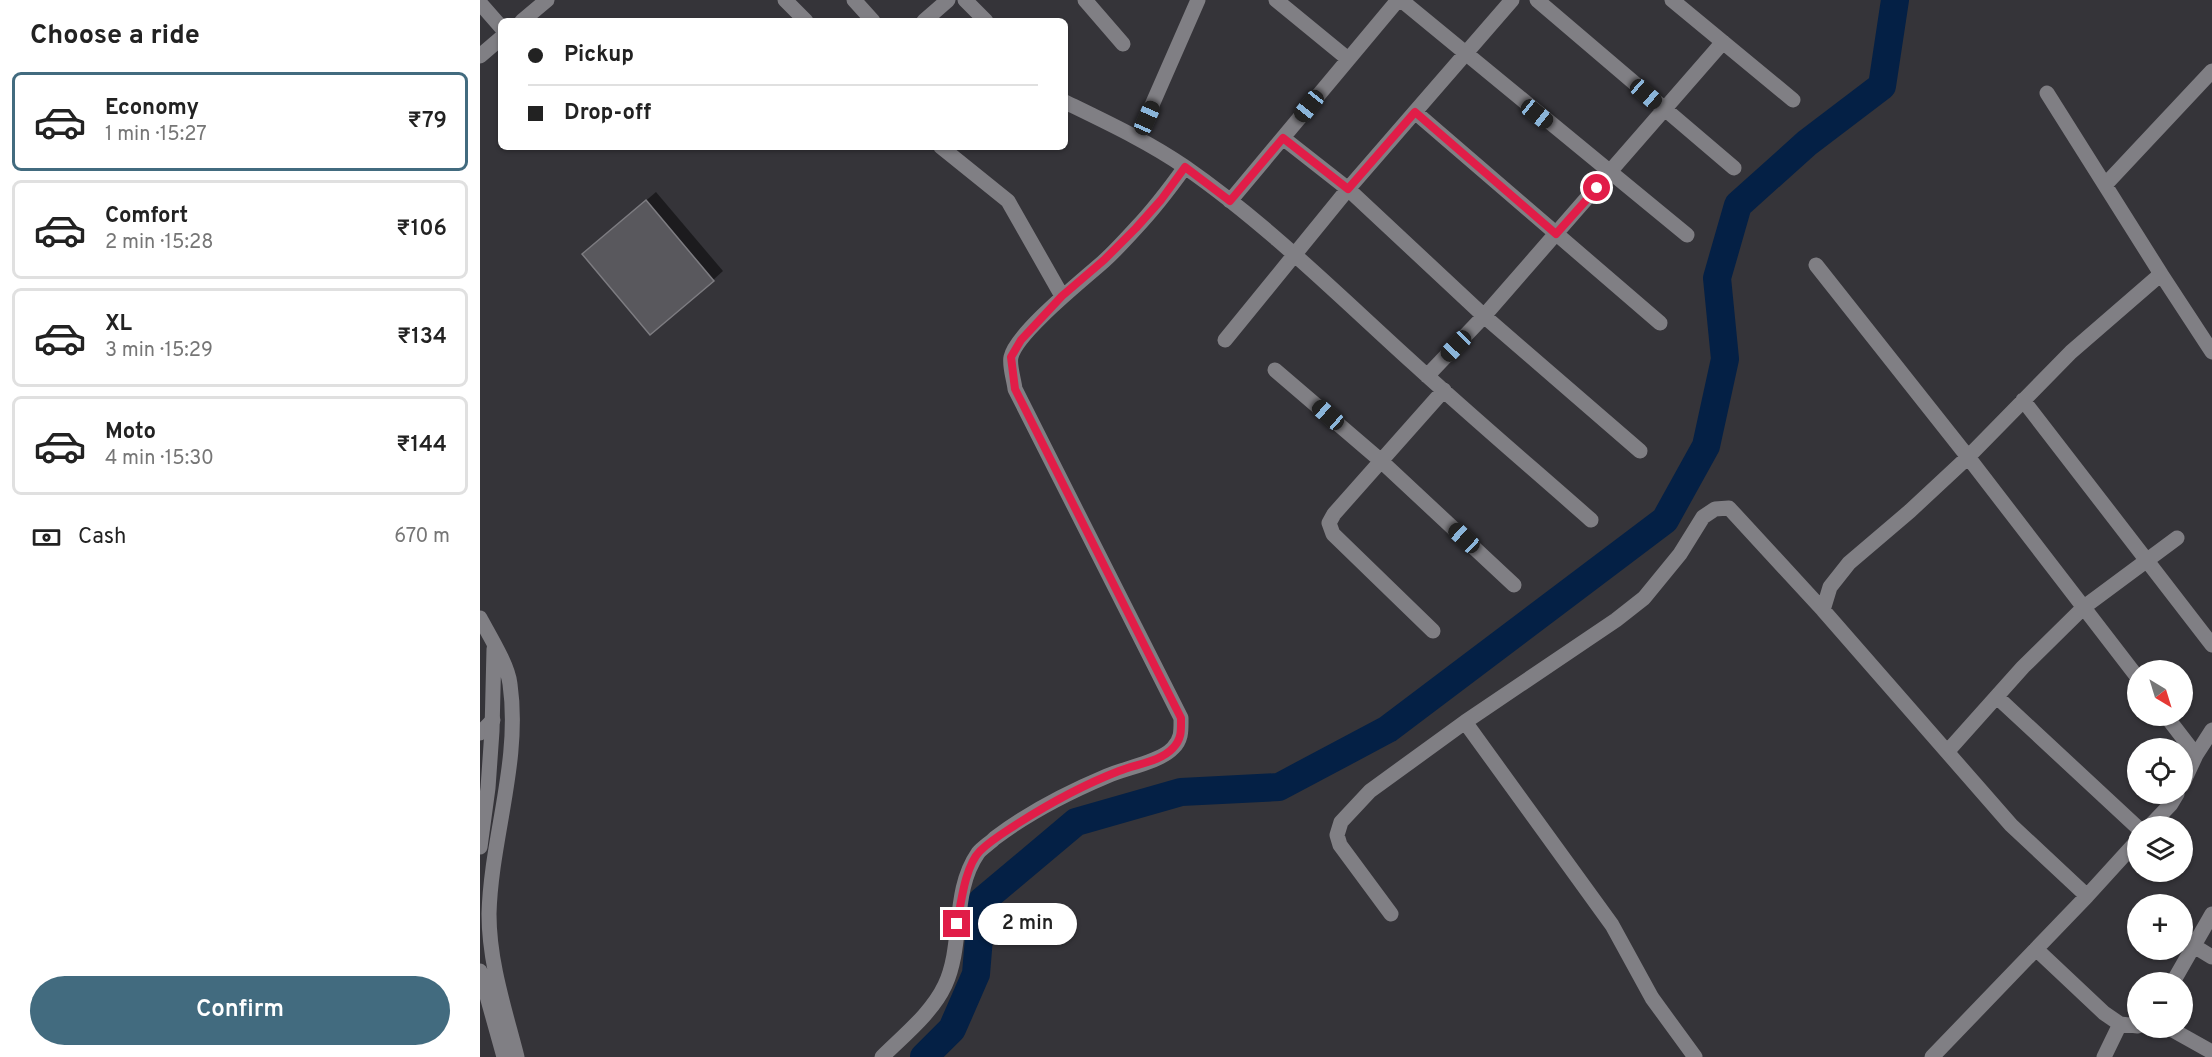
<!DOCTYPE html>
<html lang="en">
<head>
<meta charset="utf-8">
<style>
  :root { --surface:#fff; --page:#f2f2f2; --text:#222; --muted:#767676; --line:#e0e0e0; --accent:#426b7f }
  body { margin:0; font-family:Overpass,sans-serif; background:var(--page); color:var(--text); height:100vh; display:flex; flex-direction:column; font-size:22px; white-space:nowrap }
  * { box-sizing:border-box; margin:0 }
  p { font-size:20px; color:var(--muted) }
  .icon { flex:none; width:33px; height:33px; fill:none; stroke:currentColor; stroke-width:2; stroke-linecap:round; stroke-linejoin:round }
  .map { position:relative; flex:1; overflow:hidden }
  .details { display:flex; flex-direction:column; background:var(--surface); width:480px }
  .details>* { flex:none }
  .guide { position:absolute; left:18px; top:18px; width:570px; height:132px; border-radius:9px; box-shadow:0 2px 4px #0004; display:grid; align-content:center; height:132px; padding:0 30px; background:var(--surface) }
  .needle { width:39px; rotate:142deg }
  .tools { position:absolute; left:1647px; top:660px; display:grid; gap:12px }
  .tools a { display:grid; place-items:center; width:66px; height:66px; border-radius:50%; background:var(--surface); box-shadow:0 2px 4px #0004; font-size:30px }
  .end { position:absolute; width:27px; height:27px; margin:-14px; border:8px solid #e11d48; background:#fff; box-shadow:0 0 0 3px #fff }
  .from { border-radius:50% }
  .bubble { position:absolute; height:42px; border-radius:21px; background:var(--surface); box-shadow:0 2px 4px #0004; font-size:20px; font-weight:600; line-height:42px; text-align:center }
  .car { position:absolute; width:18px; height:36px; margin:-18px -9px; border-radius:8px; box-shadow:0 0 4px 2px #0007; background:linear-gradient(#222 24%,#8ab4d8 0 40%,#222 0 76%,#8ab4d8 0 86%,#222 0) }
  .guide b { display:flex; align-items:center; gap:21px; height:57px; font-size:22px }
  .guide b+b { border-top:2px solid var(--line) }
  .guide i { width:15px; height:15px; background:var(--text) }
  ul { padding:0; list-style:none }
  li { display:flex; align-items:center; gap:18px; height:99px; margin:0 12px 9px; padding:0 18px; border:3px solid var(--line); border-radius:9px }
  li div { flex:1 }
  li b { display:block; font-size:22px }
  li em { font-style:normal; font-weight:600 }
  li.on { border-color:var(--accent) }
  li>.icon { width:54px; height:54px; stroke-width:1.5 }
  h2 { padding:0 30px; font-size:27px; line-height:72px }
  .pay { display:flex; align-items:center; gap:15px; height:66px; padding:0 30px; font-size:22px }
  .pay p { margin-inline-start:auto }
  .button { display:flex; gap:12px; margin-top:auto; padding:12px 30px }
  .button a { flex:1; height:69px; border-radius:36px; background:var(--accent); color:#fff; font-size:24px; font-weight:600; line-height:69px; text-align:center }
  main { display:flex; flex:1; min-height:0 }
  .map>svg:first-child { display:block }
  .shadow { fill:#0007 }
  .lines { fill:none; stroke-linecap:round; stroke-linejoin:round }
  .river { stroke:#042045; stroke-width:28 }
  .building { fill:#59585d; stroke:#7d7c81; stroke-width:1.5 }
  .minor { stroke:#807f84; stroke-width:15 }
  .tertiary { stroke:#807f84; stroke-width:15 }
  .route { stroke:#e11d48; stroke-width:8 }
</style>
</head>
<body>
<main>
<section class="details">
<h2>Choose a ride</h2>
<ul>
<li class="on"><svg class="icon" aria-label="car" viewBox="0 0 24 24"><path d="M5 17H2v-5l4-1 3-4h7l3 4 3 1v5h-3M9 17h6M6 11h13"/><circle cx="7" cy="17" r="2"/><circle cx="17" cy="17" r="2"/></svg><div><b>Economy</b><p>1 min · 15:27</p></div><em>₹79</em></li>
<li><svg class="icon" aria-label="car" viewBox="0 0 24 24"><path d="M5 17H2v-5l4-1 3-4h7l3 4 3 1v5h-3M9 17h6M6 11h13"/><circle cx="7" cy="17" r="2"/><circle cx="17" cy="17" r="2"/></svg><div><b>Comfort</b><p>2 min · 15:28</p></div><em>₹106</em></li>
<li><svg class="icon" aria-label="car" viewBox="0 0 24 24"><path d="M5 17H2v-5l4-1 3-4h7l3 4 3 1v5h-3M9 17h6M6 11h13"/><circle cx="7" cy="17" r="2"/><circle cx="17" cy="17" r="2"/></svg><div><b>XL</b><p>3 min · 15:29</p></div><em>₹134</em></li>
<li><svg class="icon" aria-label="car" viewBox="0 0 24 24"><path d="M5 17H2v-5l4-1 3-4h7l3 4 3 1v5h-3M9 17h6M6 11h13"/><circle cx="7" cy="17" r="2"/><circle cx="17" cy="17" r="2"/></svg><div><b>Moto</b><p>4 min · 15:30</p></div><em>₹144</em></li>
</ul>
<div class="pay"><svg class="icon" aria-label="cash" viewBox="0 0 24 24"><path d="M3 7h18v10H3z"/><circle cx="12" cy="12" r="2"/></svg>Cash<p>670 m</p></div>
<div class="button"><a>Confirm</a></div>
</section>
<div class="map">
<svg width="1732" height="1057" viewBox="0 0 1732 1057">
  <rect width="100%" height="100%" fill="#353439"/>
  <path class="shadow" d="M 176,192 L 243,271 L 233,280 L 114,245 Z"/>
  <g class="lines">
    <path class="river" d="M 444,1057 L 472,1029 L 496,974 L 502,901 L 596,822 L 701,792 L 799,787 L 908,729 L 1185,520 L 1226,446 L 1245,359 L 1237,278 L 1258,205 L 1327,143 L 1402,86 L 1415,0"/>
  </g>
  <path class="building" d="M 166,200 L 234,281 L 170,335 L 102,254 Z"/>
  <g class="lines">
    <path class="minor" d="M 305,0 L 326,21
      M 374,0 L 393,21
      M 485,0 L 506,21
      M 605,0 L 643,44
      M 796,0 L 868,59
      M 921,0 L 1207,235
      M 1057,0 L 1254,168
      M 1192,0 L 1313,100
      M 0,3 L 21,27
      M 42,21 L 67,0
      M 444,21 L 468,0
      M 0,56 L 21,38
      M 585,102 C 626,122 667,141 705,167 C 787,224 859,296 933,363 C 991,416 1052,468 1111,520
      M 935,112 L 1180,323
      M 658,137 L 718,0
      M 803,138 L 868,189 L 1004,316 L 1160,451
      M 461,147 L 528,201 L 582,296
      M 1625,185 L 1732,71
      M 750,201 L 918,0
      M 1336,265 L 1488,457 L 1658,678
      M 1681,274 L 1732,352
      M 745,340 L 868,189 L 1032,0
      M 795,370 L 900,460 L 1034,585
      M 947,376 L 1004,316 L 1243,42
      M 1543,400 L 1732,645
      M 1343,610 L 1350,587 L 1369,563 L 1430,511 L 1488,457 L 1591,352 L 1681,274 L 1567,93
      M 953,631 L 853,534 L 849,523 L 854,514 L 964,390
      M 1517,697 L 1658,828
      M 1686,716 L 1716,755
      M 985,722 L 1132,925 L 1172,998 L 1215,1057
      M 0,733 L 13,720
      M 1467,752 L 1543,667 L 1604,607 L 1697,538
      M 1702,785 L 1716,755 L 1732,730
      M 1670,826 L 1691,804 L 1697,794
      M 911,914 L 860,845 L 857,835 L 861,822 L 890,791 L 985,722 L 1136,620 L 1164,598 L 1200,554 L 1223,517 L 1235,509 L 1249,508 L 1343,610 L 1531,825 L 1607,896
      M 1714,946 L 1732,957
      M 1556,949 L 1624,1013 L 1640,1024 L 1658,1026
      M 1693,982 L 1732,914
      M 1689,1028 L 1732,1052
      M 402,1057 C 424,1035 452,1013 465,985 C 484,944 471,892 498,853 C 502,848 510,843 515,838 C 548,813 589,792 627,776 C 645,768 680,762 693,748 C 702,739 701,730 701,718 L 535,389 C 534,380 529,365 531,357 C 536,333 604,279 624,261 C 635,251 646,239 656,228 C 674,209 690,188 705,167
      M 1452,1057 L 1607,896 L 1658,840
      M 1624,1057 L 1640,1024"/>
    <path class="tertiary" d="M 0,618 C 9,635 28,665 30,684 C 41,761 11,838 9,914 C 9,963 25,1010 37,1057
      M 0,847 L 8,788 L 12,731 L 14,649
      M 0,971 L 24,1057"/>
  </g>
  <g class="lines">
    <path class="route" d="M 477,924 C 481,903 485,866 500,851 C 511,840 525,832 537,824 C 570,803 603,785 639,771 C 656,764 680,762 693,748 C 702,739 701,730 701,718 L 535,389 L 531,357 L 541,340 L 582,296 L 624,260 L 656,228 L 681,200 L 705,167 L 750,201 L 803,138 L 868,189 L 935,112 L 1076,234 L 1117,188"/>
  </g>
</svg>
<div class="tools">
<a><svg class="needle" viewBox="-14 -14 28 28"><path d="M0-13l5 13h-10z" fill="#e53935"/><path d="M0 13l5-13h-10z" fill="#767676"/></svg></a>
<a><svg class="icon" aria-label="locate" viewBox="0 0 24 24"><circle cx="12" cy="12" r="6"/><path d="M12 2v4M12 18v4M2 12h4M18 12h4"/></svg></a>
<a><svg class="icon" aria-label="layers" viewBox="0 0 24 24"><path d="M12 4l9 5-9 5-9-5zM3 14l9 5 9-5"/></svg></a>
<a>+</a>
<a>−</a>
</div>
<i class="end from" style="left:1117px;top:188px"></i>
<i class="end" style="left:477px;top:924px"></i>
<div class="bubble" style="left:498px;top:903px;width:99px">2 min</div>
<i class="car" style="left:1166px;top:94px;rotate:131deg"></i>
<i class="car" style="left:829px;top:106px;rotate:219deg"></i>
<i class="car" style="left:1057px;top:114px;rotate:129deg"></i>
<i class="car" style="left:667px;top:118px;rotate:24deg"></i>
<i class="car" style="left:976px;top:346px;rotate:224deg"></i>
<i class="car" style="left:848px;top:415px;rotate:311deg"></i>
<i class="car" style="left:984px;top:538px;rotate:313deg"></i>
<div class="guide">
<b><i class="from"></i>Pickup</b>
<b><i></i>Drop-off</b>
</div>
</div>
</main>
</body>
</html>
